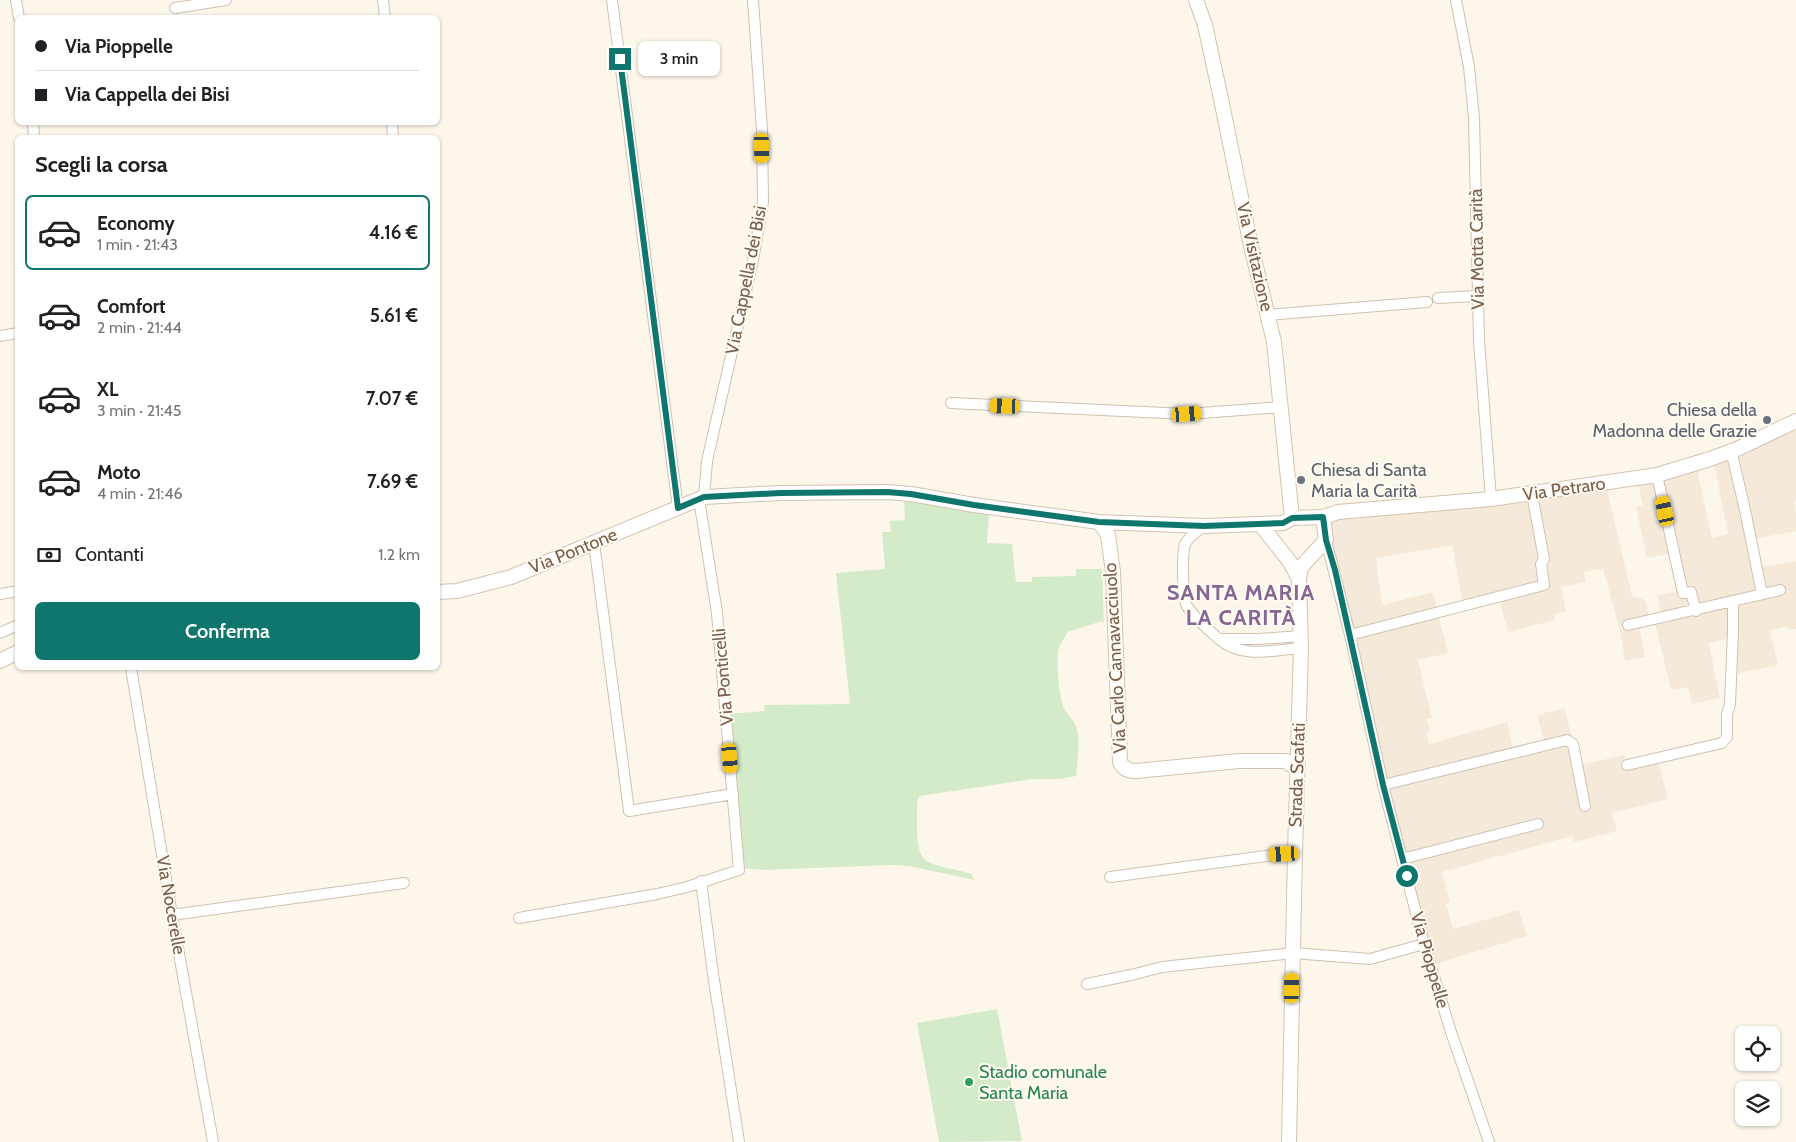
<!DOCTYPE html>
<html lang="it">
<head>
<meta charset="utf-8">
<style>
  :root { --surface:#fff; --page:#f6f6f6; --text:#202124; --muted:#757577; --line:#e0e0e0; --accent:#0f766e }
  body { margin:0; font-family:Cabin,sans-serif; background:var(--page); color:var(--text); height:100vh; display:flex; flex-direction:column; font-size:19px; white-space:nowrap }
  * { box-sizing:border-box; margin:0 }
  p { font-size:16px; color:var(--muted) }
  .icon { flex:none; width:28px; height:28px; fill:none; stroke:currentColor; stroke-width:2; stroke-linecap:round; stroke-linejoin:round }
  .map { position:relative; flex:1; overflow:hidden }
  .sheet { position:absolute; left:15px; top:135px; width:425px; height:535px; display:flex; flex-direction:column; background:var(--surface); border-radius:8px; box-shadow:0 1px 4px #0004 }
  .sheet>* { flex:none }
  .guide { position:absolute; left:15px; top:15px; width:425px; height:110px; border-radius:8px; box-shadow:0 1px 4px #0004; display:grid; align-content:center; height:110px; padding:0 20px; background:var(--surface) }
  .controls { position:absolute; left:1735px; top:1026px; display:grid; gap:10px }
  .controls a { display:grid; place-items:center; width:45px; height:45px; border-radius:8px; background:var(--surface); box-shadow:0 1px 4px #0004; font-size:25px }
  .end { position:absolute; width:22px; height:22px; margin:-11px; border:6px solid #0f766e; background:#fff; box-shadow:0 0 0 2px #fff }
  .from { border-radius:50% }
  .bubble { position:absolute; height:35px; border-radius:8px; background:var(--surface); box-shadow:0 1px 4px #0004; font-size:16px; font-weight:600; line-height:35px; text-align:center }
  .car { position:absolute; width:15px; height:30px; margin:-15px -8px; border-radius:6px; box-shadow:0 0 4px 1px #0007; background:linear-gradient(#f5c518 24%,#345 0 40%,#f5c518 0 76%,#345 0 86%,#f5c518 0) }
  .guide b { display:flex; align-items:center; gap:18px; height:48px; font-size:19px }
  .guide b+b { border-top:1px solid var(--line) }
  .guide i { width:12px; height:12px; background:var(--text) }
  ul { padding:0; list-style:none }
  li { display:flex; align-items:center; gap:15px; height:75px; margin:0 10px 8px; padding:0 10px; border:2px solid transparent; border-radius:8px }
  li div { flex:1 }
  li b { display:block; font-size:19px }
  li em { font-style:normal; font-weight:600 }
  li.selected { border-color:var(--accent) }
  li>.icon { width:45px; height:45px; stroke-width:1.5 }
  h2 { padding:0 20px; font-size:22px; line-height:60px }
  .pay { display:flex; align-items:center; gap:12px; height:55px; padding:0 20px; font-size:19px }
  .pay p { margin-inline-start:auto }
  .action { display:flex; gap:10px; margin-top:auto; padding:10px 20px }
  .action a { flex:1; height:58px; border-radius:8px; background:var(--accent); color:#fff; font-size:20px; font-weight:600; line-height:58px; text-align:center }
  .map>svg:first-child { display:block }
  .residential { fill:#f5ead9 }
  .green { fill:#d4ebc9 }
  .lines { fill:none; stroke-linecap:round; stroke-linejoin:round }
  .street-casing { stroke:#d0c0b0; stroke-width:12 }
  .secondary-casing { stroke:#d5c2b0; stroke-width:16 }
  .street { stroke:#fff; stroke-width:10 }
  .secondary { stroke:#fff; stroke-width:14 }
  .route { stroke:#0f766e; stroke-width:6 }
  .worship-dot { fill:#6b7280; stroke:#fffbf2; stroke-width:2 }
  .leisure-dot { fill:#2e9e5b; stroke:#fffbf2; stroke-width:2 }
  .labels { text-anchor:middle; stroke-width:4; stroke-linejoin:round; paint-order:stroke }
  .street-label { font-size:18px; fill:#795f4d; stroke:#fffbf2 }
  .worship-label { font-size:18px; fill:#5b616d; stroke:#fffbf2; text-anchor:end }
  .leisure-label { font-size:18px; fill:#27864d; stroke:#fffbf2; text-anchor:start }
  .district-label { font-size:22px; font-weight:bold; letter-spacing:1px; fill:#876694; stroke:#fffbf2 }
</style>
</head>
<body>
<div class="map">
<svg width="1796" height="1142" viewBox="0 0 1796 1142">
  <rect width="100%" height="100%" fill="#fdf7eb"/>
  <path class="residential" d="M 1796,422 L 1796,501 L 1794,501 L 1796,513 L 1796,531 L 1754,539 L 1759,567 L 1796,561 L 1796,629 L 1789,630 L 1787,626 L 1770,630 L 1778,665 L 1729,675 L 1731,638 L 1709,643 L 1720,698 L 1692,704 L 1688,687 L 1671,690 L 1655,623 L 1639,627 L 1645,657 L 1625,661 L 1619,627 L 1603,569 L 1584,572 L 1586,582 L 1561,587 L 1566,611 L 1554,614 L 1555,620 L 1508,632 L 1499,599 L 1544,586 L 1532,495 L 1606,484 L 1632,596 L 1641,598 L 1646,602 L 1649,619 L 1662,616 L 1657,595 L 1680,590 L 1672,553 L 1647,558 L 1636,507 L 1643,505 L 1637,479 L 1696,464 L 1712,538 L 1728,534 L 1713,459 Z
    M 1531,495 L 1543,583 L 1463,605 L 1452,545 L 1376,558 L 1382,605 L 1433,592 L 1438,612 L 1351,634 L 1324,517 Z
    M 1438,614 L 1448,653 L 1418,660 L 1432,718 L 1427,719 L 1430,731 L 1426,732 L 1429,744 L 1507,722 L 1513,749 L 1544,741 L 1537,715 L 1564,708 L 1580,765 L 1624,755 L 1626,762 L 1657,755 L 1668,799 L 1612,813 L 1617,831 L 1574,842 L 1572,836 L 1442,872 L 1450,902 L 1446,903 L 1453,929 L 1519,910 L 1527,936 L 1432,965 L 1351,635 Z"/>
  <path class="green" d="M 904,501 L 989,513 L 987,543 L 1012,544 L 1016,582 L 1032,582 L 1032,577 L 1076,576 L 1076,569 L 1102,569 L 1104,623 L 1102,621 L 1068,632 C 1066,636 1062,640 1060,645 C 1055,657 1059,693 1063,706 C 1066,714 1073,719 1076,726 C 1081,738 1077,762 1076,776 L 1060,779 L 1032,779 L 920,796 L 917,801 C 918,817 913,852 927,861 C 935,867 955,869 965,872 L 971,874 L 975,880 L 909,866 L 891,865 L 761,870 L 743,868 L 728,714 L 765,711 L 764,705 L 850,704 L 836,573 L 885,569 L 882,532 L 891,532 L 890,521 L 905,520 Z
    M 997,1009 L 1022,1141 L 939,1142 L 917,1023 Z"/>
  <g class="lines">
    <g class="street-casing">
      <path id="street" d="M 16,0 L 19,18
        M 383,0 L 385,18
        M 612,0 L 678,508
        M 1456,0 L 1469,67 L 1474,118 L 1479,340 L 1491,499
        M 175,8 L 226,0
        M 33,122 L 34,138
        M 392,122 L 393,138
        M 1438,298 L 1478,296
        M 1268,315 L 1427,302
        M 0,336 L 18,333
        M 951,403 L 1187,414 L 1282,407
        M 1731,450 L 1745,510 L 1762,594
        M 1657,475 L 1683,593 L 1691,592 L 1696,611
        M 704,497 L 707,461 L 753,260 L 763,202 L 762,130 L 753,0
        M 1204,526 C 1197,531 1189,536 1185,544 C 1182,554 1182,597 1187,606 C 1195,619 1208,629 1219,639 L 1258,639 L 1301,636
        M 1326,540 L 1350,635 L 1383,785 L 1424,944 L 1451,1032 L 1489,1142
        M 594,543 L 629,811 L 733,794
        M 0,594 L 18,591
        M 1628,625 L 1780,590
        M 0,633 L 18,625
        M 1350,635 L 1544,585 L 1541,564 L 1544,559 L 1532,494
        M 1219,639 C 1241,659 1274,650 1301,648
        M 131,668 L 172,915 L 213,1142
        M 1627,765 L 1722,743 L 1727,737 L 1727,714 L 1730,704 L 1733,631 L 1733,601
        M 1383,785 L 1567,740 L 1573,744 L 1585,806
        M 1402,859 L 1538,824
        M 1110,877 L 1273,855 L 1295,853
        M 701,881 L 713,974 L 739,1142
        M 172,915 L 404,883
        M 519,918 L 657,894 L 687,887 L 739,870 L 717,613 L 699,499
        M 1087,984 L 1131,975 L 1162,967 L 1293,953 L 1370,959 L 1424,944"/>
    </g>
    <g class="secondary-casing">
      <path id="secondary" d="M 1196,0 L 1205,25 L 1221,99 L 1251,246 L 1274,342 L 1292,518
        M 1099,522 L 1108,535 L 1113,572 L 1120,762 C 1123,769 1129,771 1136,771 L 1239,761 L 1286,761 L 1297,769
        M 1260,524 L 1290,562 L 1299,579
        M 438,592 L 457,591 L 511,577 L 704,497 L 780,493 L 887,492 L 911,494 L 974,505 L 1099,522 L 1204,526 L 1283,523 L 1292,518 L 1323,517 L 1338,512 L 1491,499 L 1657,475 L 1710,459 L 1737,449 L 1796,421
        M 0,661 L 18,652
        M 1289,1142 L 1295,853 L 1301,648 L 1299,579 L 1301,567 L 1326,540 L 1323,517"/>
    </g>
    <use href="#street" class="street"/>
    <use href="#secondary" class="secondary"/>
  </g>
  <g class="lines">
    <path class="route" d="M 620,59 L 678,508 L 704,497 L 780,493 L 887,492 L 911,494 L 974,505 L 1099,522 L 1204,526 L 1283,523 L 1292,518 L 1323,517 L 1326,540 L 1335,570 L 1383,785 L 1407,876"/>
  </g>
  <g class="worship-dot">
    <circle cx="1767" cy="420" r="5"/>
    <circle cx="1301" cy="480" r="5"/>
  </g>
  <circle class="leisure-dot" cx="969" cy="1082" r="5"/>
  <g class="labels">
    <g class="street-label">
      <text transform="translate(1477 249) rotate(-91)" y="6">Via Motta Carità</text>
      <text transform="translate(1255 257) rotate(77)" y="6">Via Visitazione</text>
      <text transform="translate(746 280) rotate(-79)" y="6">Via Cappella dei Bisi</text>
      <text transform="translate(1564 489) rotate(-8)" y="6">Via Petraro</text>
      <text transform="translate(573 551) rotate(-22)" y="6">Via Pontone</text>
      <text transform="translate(1115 658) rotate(-93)" y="6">Via Carlo Cannavacciuolo</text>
      <text transform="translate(723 677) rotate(-95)" y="6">Via Ponticelli</text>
      <text transform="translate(1297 775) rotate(-88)" y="6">Strada Scafati</text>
      <text transform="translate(171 905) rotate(80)" y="6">Via Nocerelle</text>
      <text transform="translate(1430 960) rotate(74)" y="6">Via Pioppelle</text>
    </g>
    <g class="worship-label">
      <text x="1757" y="416">Chiesa della<tspan x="1757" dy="21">Madonna delle Grazie</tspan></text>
      <text x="1311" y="476" text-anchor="start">Chiesa di Santa<tspan x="1311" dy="21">Maria la Carità</tspan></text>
    </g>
    <g class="leisure-label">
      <text x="979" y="1078">Stadio comunale<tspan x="979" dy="21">Santa Maria</tspan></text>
    </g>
    <g class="district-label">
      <text x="1241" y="600">SANTA MARIA<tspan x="1241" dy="25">LA CARITÀ</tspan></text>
    </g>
  </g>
</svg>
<div class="controls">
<a><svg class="icon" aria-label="locate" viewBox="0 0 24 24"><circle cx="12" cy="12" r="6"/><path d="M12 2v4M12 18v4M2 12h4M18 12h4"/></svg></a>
<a><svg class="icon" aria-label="layers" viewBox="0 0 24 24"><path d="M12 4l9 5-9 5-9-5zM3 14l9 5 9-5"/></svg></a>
</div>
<i class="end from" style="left:1407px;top:876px"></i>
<i class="end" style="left:620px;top:59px"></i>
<div class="bubble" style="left:638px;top:41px;width:82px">3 min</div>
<i class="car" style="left:762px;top:148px;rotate:179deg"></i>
<i class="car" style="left:1005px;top:406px;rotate:272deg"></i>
<i class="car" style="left:1187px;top:414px;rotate:86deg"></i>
<i class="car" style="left:1665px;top:511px;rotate:348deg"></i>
<i class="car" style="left:730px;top:758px;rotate:175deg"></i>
<i class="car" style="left:1284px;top:854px;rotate:267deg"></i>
<i class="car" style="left:1292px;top:988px;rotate:1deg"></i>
<div class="guide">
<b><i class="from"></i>Via Pioppelle</b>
<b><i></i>Via Cappella dei Bisi</b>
</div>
<section class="sheet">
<h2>Scegli la corsa</h2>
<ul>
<li class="selected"><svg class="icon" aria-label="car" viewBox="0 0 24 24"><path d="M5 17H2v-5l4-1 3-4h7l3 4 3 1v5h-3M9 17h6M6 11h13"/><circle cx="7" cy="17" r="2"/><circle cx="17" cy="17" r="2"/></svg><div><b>Economy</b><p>1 min · 21:43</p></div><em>4.16 €</em></li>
<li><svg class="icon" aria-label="car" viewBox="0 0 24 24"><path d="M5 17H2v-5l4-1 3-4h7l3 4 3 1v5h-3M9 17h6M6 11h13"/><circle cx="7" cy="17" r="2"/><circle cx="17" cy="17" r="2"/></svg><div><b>Comfort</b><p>2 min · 21:44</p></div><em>5.61 €</em></li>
<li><svg class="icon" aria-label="car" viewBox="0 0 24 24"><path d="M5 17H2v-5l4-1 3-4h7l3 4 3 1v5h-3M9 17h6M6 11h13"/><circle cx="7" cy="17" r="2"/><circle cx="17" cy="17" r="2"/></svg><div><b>XL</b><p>3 min · 21:45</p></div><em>7.07 €</em></li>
<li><svg class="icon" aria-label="car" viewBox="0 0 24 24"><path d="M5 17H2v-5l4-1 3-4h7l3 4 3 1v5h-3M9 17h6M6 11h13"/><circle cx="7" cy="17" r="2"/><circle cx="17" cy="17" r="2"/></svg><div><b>Moto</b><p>4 min · 21:46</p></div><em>7.69 €</em></li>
</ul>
<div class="pay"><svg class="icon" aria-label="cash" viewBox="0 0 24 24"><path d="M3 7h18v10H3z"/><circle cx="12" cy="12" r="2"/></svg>Contanti<p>1.2 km</p></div>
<div class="action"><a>Conferma</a></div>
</section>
</div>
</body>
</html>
